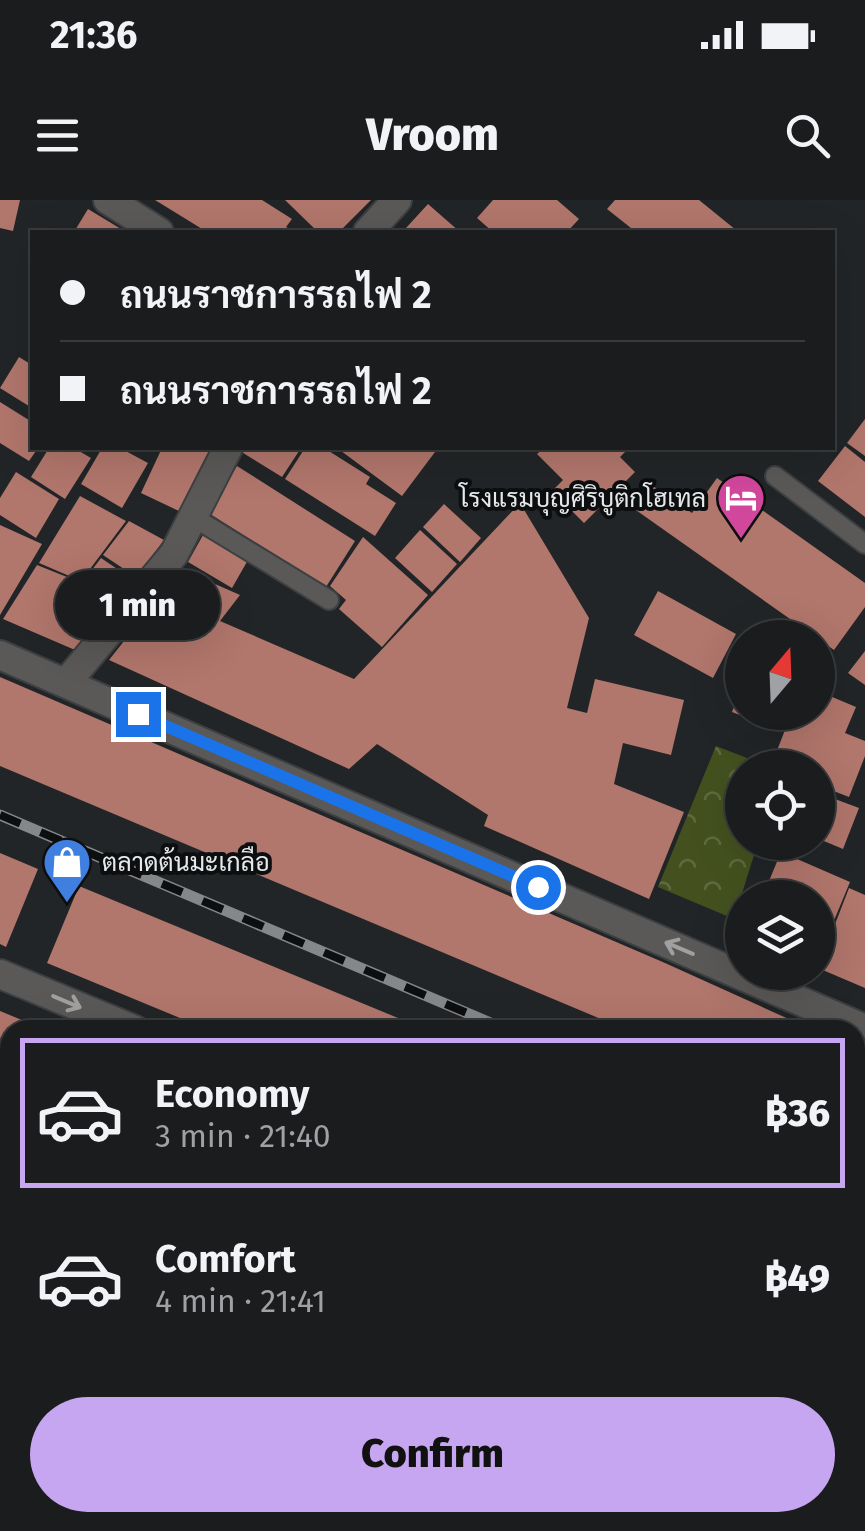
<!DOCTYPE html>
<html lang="en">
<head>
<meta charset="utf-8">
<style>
  :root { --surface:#1a1c1d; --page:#27292a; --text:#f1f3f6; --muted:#9fa1a4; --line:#383a3b; --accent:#c6a6f0 }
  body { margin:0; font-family:"Fira Sans",Sarabun,sans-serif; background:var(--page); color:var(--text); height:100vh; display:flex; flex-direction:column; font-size:38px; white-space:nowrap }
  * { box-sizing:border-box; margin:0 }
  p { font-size:32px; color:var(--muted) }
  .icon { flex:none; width:55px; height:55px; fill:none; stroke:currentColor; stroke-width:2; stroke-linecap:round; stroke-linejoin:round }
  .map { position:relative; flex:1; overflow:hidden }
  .sheet { position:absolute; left:0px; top:820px; width:865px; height:512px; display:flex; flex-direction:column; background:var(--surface); border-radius:30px 30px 0 0; box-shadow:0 10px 40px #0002,0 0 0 2px var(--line) }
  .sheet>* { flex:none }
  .guide { position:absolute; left:30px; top:30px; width:805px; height:220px; border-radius:0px; box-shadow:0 10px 40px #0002,0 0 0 2px var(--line); display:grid; align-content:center; height:220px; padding:0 30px; background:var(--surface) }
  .needle { width:65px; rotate:19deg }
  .controls { position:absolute; left:725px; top:420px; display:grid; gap:20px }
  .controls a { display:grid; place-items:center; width:110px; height:110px; border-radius:50%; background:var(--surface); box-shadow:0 10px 40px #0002,0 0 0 2px var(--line); font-size:50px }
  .end { position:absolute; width:45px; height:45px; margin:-22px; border:12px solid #1a73e8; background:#fff; box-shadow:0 0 0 5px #fff }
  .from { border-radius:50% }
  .bubble { position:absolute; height:70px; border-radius:35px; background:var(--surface); box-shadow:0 10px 40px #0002,0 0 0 2px var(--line); font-size:32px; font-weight:800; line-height:70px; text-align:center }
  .guide b { display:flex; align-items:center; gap:35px; height:95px; font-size:38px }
  .guide b+b { border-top:2px solid var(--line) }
  .guide i { width:25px; height:25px; background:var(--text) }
  ul { padding:18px 0 0; list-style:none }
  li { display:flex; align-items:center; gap:30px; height:150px; margin:0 20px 15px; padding:0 10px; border:5px solid transparent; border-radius:0px }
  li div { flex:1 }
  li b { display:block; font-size:38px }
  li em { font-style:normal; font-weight:800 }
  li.selected { border-color:var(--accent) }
  li>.icon { width:90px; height:90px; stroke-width:1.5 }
  .action { display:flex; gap:20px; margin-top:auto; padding:20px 30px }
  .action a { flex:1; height:115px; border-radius:60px; background:var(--accent); color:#111; font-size:40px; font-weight:800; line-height:115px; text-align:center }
  .status { display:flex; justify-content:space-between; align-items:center; height:70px; padding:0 50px; background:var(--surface); direction:ltr }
  .status svg { height:28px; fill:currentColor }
  header { display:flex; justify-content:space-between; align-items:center; height:130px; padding:0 30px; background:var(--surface); font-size:45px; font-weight:800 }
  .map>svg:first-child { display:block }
  .forest { fill:url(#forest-crowns) }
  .building { fill:#b1766c }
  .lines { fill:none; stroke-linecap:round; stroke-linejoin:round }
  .service-casing { stroke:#3d4042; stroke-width:22 }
  .minor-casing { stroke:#3d4042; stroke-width:32 }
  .secondary-casing { stroke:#3d4042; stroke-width:32 }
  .service { stroke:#5a5957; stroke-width:18 }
  .minor { stroke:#5a5957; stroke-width:28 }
  .secondary { stroke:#797674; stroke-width:28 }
  .rail-casing { stroke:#85888a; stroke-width:11 }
  .rail { stroke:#0c0e0f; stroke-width:8; stroke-dasharray:22; stroke-linecap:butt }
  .oneway { stroke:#a0a0a0 }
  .route { stroke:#1a73e8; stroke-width:12 }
  .labels { text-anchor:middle; stroke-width:8; stroke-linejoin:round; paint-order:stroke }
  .poi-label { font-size:25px; fill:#e6e8ea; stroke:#0c0e0f; text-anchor:end }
</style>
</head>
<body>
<div class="status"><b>21:36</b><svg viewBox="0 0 49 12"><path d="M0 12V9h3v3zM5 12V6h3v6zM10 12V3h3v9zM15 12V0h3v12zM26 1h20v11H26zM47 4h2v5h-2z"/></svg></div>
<header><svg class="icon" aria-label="menu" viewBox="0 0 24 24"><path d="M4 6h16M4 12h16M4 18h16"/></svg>Vroom<svg class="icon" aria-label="search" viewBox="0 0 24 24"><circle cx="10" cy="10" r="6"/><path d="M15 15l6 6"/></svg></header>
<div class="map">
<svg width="865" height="1331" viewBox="0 0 865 1331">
  <defs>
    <pattern id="forest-crowns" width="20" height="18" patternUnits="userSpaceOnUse" patternTransform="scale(2.5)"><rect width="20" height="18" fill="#44511f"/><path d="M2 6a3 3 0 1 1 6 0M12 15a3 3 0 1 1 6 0" fill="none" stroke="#5f6a40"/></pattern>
  </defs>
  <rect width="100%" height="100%" fill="#222527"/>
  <path class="forest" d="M 716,546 L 770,567 L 742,568 L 742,642 L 783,643 L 778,652 L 754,655 L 734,719 L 658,687 Z"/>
  <path class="building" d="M 0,0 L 20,0 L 13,31 L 0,28 Z
    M 155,0 L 262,0 L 292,19 L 286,27 L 295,32 L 207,32 Z
    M 285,0 L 371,0 L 339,32 L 318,32 Z
    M 493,0 L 557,0 L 579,19 L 567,32 L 493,32 L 477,18 Z
    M 615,0 L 699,0 L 736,30 L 636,32 L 607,9 Z
    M 428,4 L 460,32 L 411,32 L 406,28 Z
    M 88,9 L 126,32 L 74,32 Z
    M 19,157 L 32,165 L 32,208 L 0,188 Z
    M 0,202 L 32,222 L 32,248 L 38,248 L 29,261 L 0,243 Z
    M 865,219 L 865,256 L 847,243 Z
    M 845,246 L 865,262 L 865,317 L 818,281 Z
    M 49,248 L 74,248 L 91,258 L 65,299 L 31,277 Z
    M 102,248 L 120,248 L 148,263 L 122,308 L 81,284 Z
    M 162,248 L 212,248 L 181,312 L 141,293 Z
    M 242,248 L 301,248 L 282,277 L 240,251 Z
    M 305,248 L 324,248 L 370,277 L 366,284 L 396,303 L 375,336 L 285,279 Z
    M 337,248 L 438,248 L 402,296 Z
    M 544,248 L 629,248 L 620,257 L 635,272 L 584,323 L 552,291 L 563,280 L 537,254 Z
    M 237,266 L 355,341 L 326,387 L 207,312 Z
    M 16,272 L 59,299 L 36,338 L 0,315 L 0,298 Z
    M 717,278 L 865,383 L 865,407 L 834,450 L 633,308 L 650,284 L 692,313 Z
    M 80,296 L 126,321 L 81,381 L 39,363 Z
    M 520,303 L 589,418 L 567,508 L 587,513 L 595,479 L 684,500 L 671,555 L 623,543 L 614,584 L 684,612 L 649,699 L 484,626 L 488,615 L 377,544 L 349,569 L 109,460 L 181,369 L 240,395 L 220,421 L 354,479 Z
    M 444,304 L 481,338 L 460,362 L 423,327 Z
    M 129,321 L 164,340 L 136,377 L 103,355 Z
    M 0,325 L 42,344 L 0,415 Z
    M 420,330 L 457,364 L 432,392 L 395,358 Z
    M 203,335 L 248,360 L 232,388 L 188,362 Z
    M 363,337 L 428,395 L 382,447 L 339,409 L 346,400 L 330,386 Z
    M 101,358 L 135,381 L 82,453 L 3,419 L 37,365 L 82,383 Z
    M 658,391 L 736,434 L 713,478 L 634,435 Z
    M 865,451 L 865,485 L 848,473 Z
    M 0,477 L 665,763 L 813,830 L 627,830 L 0,566 Z
    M 742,486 L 742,512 L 780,512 L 774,528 L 732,512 Z
    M 818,491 L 856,507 L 845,533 L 865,541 L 865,556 L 849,597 L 818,585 L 818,568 L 771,566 L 792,512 L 818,512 Z
    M 835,599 L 859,608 L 843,649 L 819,639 Z
    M 781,652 L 850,682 L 818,759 L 818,698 L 762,698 Z
    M 0,653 L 38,669 L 6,747 L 0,744 Z
    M 79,686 L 427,830 L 209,830 L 47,763 Z
    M 849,688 L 865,695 L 865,788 L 818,768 Z
    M 0,811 L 46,830 L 10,830 L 10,895 L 0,887 Z
    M 0,952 L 10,959 L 10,981 L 0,995 Z
    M 10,991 L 10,1028 L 0,1021 L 0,1005 Z
    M 10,1049 L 10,1147 L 0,1137 L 0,1059 Z
    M 855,1176 L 865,1181 L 864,1259 L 855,1254 Z
    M 10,1193 L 10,1218 L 0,1212 L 0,1204 Z
    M 0,1221 L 10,1227 L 10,1322 L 42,1322 L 36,1331 L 0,1331 Z
    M 855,1267 L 865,1272 L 865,1323 L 861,1321 L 856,1331 L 757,1331 L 761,1322 L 855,1322 Z
    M 60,1322 L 119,1322 L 111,1331 L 52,1331 Z
    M 151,1322 L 197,1322 L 189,1331 L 160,1331 Z
    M 254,1322 L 297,1322 L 291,1331 L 248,1331 Z
    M 443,1322 L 682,1322 L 677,1331 L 457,1331 Z"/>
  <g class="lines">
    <g class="service-casing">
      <path id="service" d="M 775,276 L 865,344
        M 193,317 L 329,400
        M 0,912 L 10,920
        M 393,1322 L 407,1331"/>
    </g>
    <g class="minor-casing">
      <path id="minor" d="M 108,0 L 159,32
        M 368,32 L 397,0
        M 0,455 L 865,829
        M 66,483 L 174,354 L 228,248
        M 0,774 L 135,830
        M 855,1131 L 865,1136"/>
    </g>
    <g class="secondary-casing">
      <path id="secondary" d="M 855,1045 L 865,1016
        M 715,1331 L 720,1322"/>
    </g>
    <use href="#service" class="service"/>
    <use href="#minor" class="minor"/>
    <use href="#secondary" class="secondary"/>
    <g class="rail-casing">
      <path id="rail" d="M 0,615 L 507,830
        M 855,978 L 865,982"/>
    </g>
    <use href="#rail" class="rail"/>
  </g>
  <defs><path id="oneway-shaft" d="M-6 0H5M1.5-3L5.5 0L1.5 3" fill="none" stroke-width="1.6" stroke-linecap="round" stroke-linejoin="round" transform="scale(2.5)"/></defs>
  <g class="oneway">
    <use href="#oneway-shaft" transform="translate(679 748) rotate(-157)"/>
    <use href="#oneway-shaft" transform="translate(67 802) rotate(23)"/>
  </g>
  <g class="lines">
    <path class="route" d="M 138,514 L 538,687"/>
  </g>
  <defs>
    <g id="hotel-pin" transform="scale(2.5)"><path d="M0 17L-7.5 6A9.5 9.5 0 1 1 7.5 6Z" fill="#d1479c" stroke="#0c0e0f"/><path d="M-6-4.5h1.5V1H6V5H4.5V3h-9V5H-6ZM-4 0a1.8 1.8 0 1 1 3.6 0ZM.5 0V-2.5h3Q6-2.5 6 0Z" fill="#fff"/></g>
    <g id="shop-pin" transform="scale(2.5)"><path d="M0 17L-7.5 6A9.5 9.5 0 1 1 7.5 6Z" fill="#3f7fe0" stroke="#0c0e0f"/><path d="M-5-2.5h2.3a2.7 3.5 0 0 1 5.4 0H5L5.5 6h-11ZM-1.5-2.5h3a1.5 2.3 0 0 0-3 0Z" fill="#fff"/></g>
  </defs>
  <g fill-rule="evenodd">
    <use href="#hotel-pin" x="741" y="298"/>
    <use href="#shop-pin" x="67" y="662"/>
  </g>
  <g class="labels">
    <g class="poi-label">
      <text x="706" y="307">โรงแรมบุญศิริบูติกโฮเทล</text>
      <text x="102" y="671" text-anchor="start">ตลาดต้นมะเกลือ</text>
    </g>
  </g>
</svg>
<div class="controls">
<a><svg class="needle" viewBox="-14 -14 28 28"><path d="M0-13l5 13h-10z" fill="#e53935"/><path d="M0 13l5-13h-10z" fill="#9fa1a4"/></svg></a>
<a><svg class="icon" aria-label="locate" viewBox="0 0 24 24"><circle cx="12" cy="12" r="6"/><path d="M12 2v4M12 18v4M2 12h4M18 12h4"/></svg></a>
<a><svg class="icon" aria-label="layers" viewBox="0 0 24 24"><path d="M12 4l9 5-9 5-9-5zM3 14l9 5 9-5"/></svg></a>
</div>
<i class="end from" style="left:538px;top:687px"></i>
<i class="end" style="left:138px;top:514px"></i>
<div class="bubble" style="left:55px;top:370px;width:165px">1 min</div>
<div class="guide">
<b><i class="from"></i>ถนนราชการรถไฟ 2</b>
<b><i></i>ถนนราชการรถไฟ 2</b>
</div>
<section class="sheet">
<ul>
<li class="selected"><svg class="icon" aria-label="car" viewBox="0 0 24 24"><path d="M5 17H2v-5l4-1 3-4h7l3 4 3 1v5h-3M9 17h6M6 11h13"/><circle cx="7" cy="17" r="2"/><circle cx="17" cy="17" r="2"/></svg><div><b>Economy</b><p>3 min · 21:40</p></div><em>฿36</em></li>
<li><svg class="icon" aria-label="car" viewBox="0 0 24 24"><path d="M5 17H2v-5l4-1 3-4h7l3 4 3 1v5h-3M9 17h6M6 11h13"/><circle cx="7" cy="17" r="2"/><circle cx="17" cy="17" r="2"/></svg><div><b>Comfort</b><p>4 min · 21:41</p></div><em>฿49</em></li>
</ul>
<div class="action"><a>Confirm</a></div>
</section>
</div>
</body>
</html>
